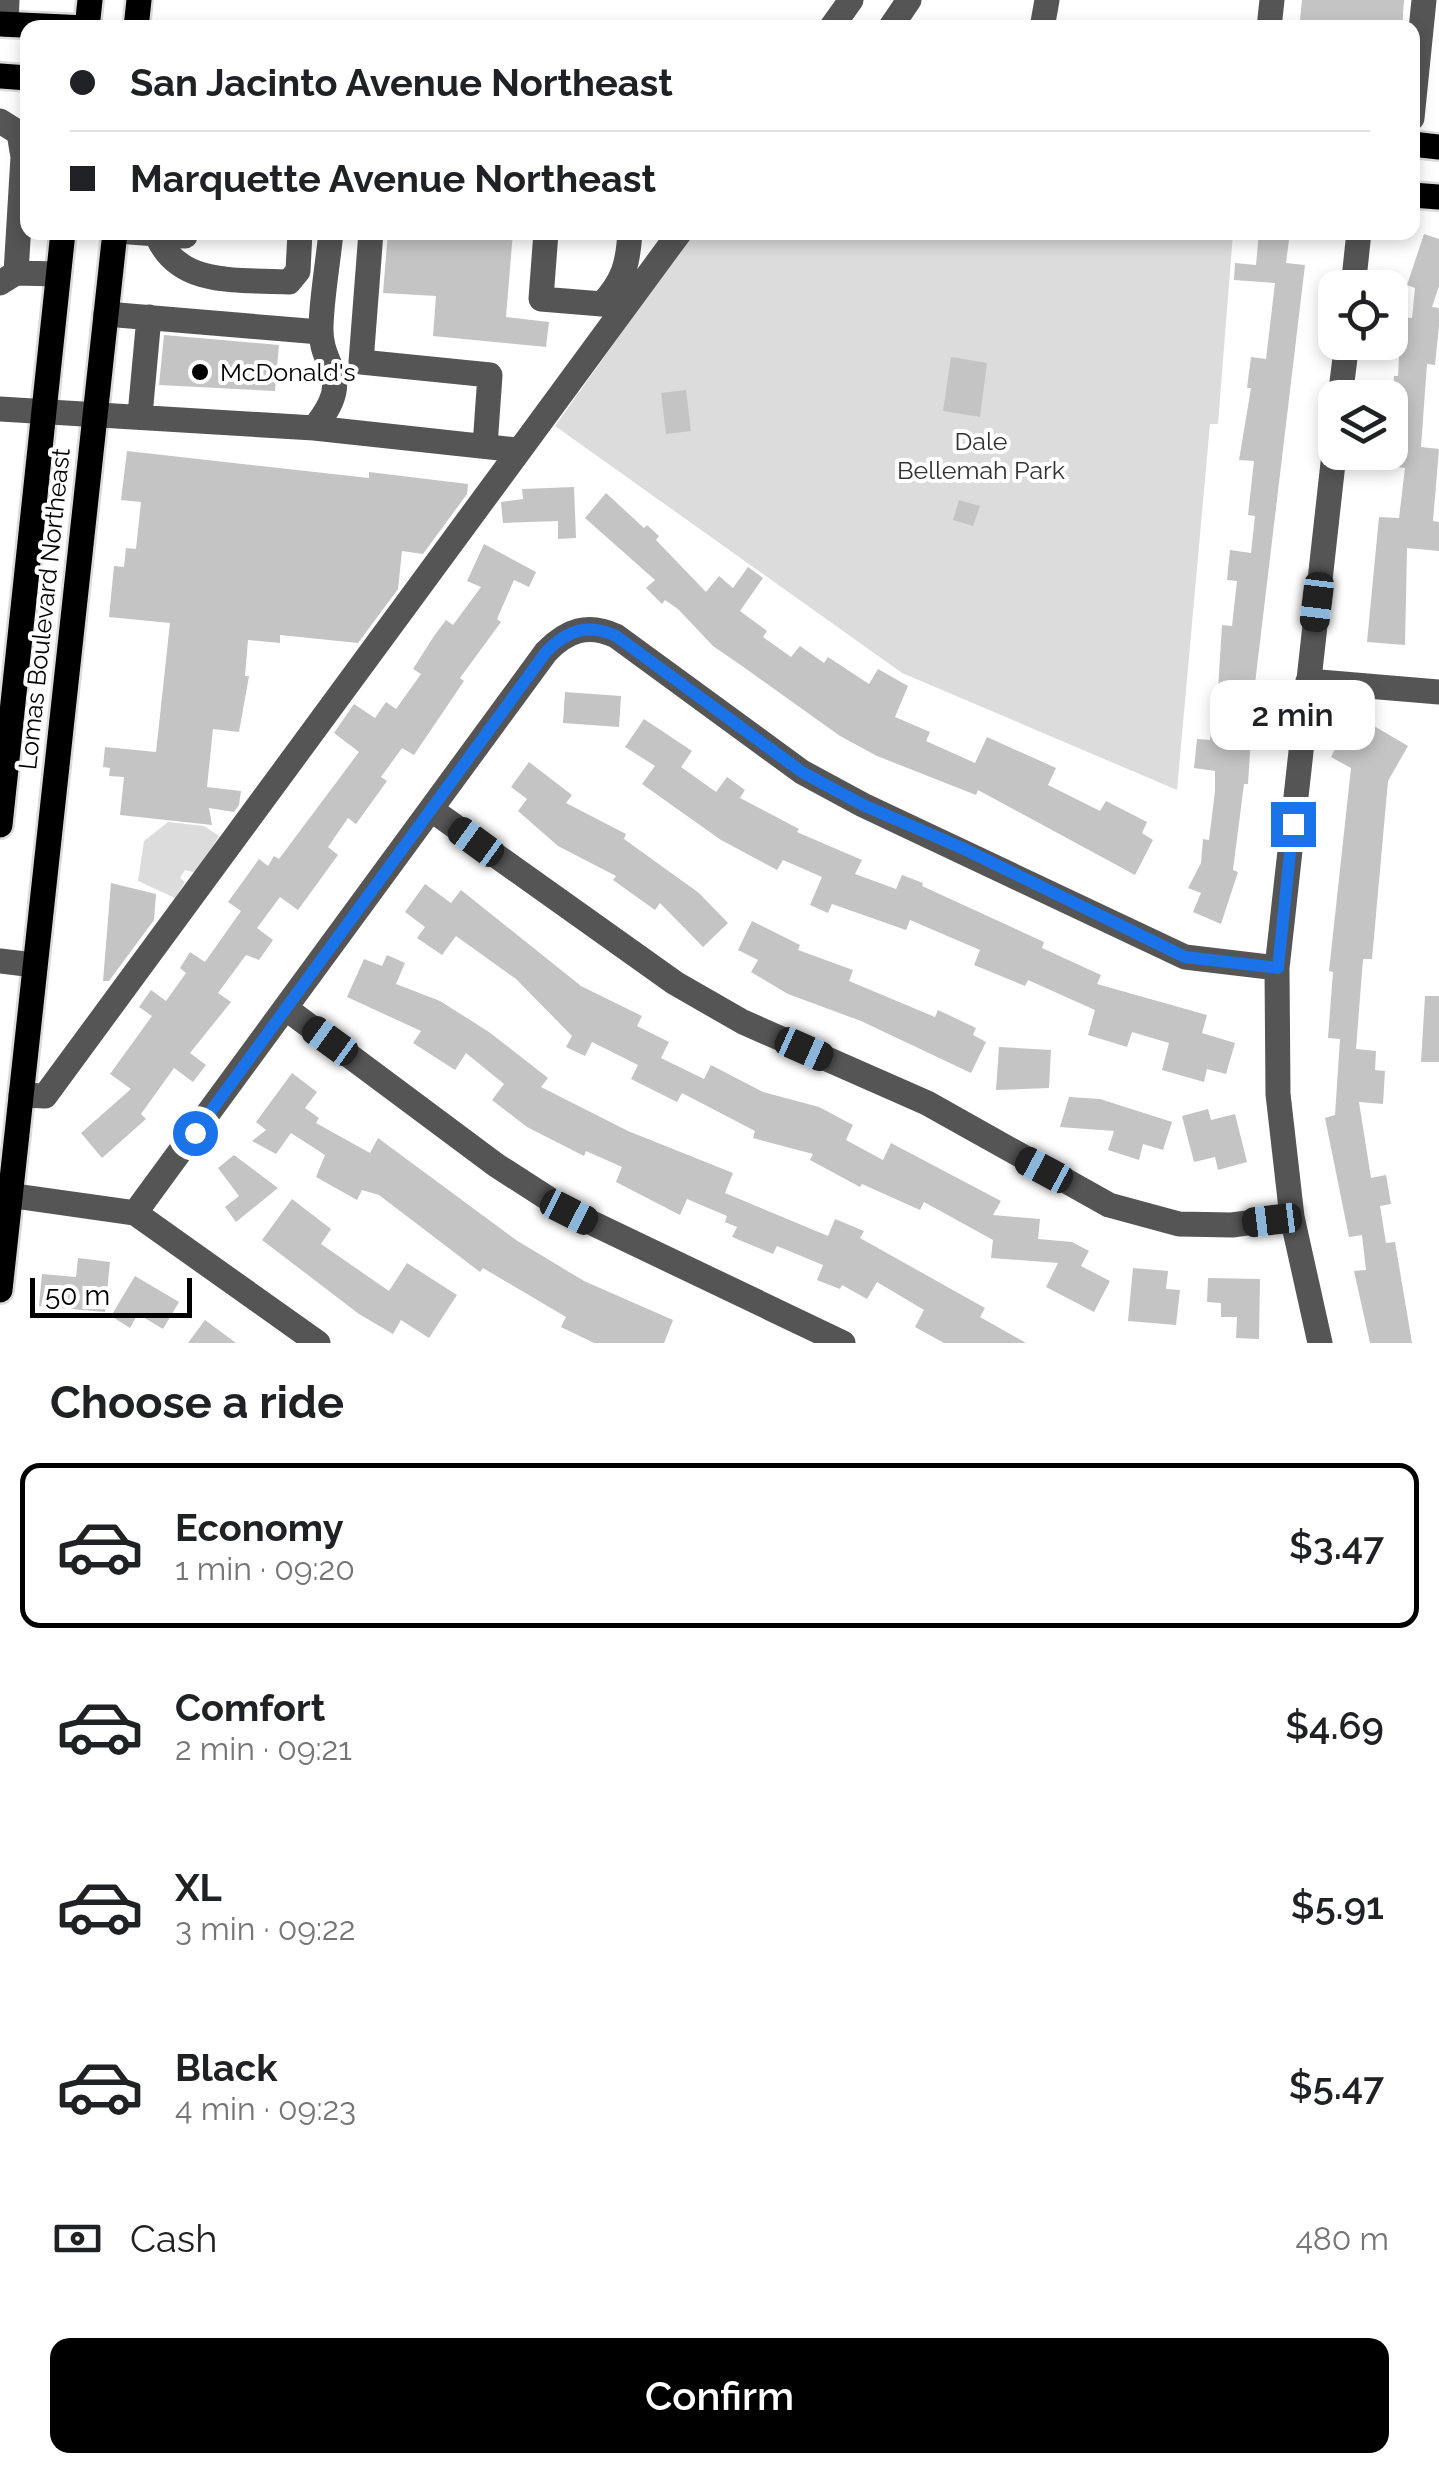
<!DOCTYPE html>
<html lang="en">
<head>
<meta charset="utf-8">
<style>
  :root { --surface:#fff; --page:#f2f2f2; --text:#202124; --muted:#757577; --line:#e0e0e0; --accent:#000 }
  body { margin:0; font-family:Raleway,sans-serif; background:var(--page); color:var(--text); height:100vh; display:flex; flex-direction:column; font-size:38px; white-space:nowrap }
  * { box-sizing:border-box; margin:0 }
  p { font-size:32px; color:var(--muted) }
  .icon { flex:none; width:55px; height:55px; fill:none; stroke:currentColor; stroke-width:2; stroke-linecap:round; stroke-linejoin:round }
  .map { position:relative; height:1343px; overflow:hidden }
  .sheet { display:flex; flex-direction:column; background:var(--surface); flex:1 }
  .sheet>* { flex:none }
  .banner { position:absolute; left:20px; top:20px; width:1400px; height:220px; border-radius:20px; box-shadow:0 5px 15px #0003; display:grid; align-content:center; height:220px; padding:0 50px; background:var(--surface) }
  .tools { position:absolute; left:1318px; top:270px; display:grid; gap:20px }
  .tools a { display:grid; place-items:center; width:90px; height:90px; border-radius:20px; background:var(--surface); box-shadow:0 5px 15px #0003; font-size:50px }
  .scale { position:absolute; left:30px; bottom:25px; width:162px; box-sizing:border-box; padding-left:10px; border:5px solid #000; border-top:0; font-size:28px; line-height:35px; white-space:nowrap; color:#000; -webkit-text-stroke:8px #fff; paint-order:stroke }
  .end { position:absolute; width:45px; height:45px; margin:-22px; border:12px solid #1a73e8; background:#fff; box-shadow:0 0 0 5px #fff }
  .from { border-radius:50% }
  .bubble { position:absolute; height:70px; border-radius:20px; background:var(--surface); box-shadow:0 5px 15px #0003; font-size:32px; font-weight:600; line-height:70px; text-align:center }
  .car { position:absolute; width:30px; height:60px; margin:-30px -15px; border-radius:12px; box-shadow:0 0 8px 2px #0007; background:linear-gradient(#222 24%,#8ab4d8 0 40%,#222 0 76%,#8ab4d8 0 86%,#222 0) }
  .banner b { display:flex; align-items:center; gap:35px; height:95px; font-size:38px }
  .banner b+b { border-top:2px solid var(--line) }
  .banner i { width:25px; height:25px; background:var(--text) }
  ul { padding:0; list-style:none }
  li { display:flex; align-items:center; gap:30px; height:165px; margin:0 20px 15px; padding:0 30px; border:5px solid transparent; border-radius:20px }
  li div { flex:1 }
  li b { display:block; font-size:38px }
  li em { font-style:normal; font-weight:600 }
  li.current { border-color:var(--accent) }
  li>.icon { width:90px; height:90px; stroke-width:1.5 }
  h2 { padding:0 50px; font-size:45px; line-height:120px }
  .pay { display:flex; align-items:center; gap:25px; height:110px; padding:0 50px; font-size:38px }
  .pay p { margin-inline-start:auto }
  .cta { display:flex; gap:20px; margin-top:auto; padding:20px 50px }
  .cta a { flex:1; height:115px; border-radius:20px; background:var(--accent); color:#fff; font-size:40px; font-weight:600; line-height:115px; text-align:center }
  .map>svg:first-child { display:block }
  .green { fill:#dcdcdc }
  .building { fill:#c4c4c4 }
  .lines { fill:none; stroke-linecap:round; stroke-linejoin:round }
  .major-casing { stroke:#dbdbdb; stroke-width:30 }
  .minor { stroke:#555; stroke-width:25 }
  .major { stroke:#000; stroke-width:25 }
  .route { stroke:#1a73e8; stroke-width:12 }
  .poi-dot { fill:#000; stroke:#fff; stroke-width:4 }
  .labels { text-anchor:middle; stroke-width:8; stroke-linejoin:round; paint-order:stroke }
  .poi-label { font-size:25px; fill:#000; stroke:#fff; text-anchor:start }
  .park-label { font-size:25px; fill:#333; stroke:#fff }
  .street-label { font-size:25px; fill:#000; stroke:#fff }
</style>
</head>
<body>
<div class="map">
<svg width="1439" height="1343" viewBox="0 0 1439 1343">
  <rect width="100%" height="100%" fill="#fff"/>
  <path class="green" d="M 693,233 L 1233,233 L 1218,424 L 1210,424 L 1177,790 L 902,673 L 555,426 Z
    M 168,822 L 204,826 L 219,836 L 196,873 L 185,870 L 180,878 L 185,882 L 175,898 L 138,881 L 144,841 Z"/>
  <path class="building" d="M 1302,0 L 1404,0 L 1402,28 L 1300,20 Z
    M 388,232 L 513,232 L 506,317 L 549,322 L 546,347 L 433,336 L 436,296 L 383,293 Z
    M 1259,232 L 1290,232 L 1286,263 L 1305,265 L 1254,692 L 1248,784 L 1244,784 L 1233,870 L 1238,872 L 1221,924 L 1193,912 L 1201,893 L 1188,888 L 1201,863 L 1203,839 L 1209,840 L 1215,791 L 1215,771 L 1194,768 L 1197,739 L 1210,740 L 1212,721 L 1216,722 L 1222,625 L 1232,626 L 1237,581 L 1227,580 L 1230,550 L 1251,553 L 1255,516 L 1248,515 L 1254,461 L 1239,460 L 1251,388 L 1247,388 L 1251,357 L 1266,359 L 1275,283 L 1234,280 L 1235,263 L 1256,265 Z
    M 1424,234 L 1439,239 L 1439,286 L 1432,307 L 1439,308 L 1439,326 L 1435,365 L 1427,364 L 1421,447 L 1439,449 L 1433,521 L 1439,522 L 1439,551 L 1407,548 L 1405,645 L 1367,642 L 1379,517 L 1399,518 L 1405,468 L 1390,466 L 1394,376 L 1398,376 L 1401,317 L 1412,318 L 1415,288 L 1407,285 Z
    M 164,335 L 279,345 L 275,391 L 159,385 Z
    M 951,357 L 987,363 L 980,417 L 943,411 Z
    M 686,390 L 691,431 L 666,434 L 661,393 Z
    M 127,451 L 369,478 L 369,472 L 468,484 L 467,494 L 423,554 L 402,551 L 398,589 L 358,643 L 280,635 L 280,643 L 248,640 L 245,676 L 249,676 L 239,732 L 213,729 L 207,787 L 241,791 L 239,805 L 234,812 L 209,808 L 212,825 L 120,815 L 124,777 L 109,776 L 110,768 L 103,767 L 105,747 L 156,752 L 170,623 L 109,617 L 114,566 L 124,567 L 126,548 L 136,549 L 141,502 L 121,500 Z
    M 574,487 L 576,538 L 558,539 L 558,521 L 503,523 L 501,502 L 523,499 L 522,489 Z
    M 606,493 L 644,528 L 647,525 L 659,536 L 656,540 L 706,592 L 719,576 L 733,588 L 748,567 L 763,578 L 740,611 L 767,631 L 763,637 L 791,657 L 800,646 L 824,663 L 828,657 L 869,684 L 878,669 L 908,686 L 895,717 L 930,732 L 926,741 L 975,763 L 987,737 L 1056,768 L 1048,785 L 1100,811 L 1106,801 L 1147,822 L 1142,833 L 1153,840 L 1135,875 L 978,790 L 976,795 L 877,756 L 840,736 L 742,666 L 713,646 L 678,609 L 665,600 L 662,604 L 646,588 L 655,580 L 585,518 Z
    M 959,500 L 980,506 L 973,526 L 953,520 Z
    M 484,544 L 536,572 L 529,587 L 514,580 L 497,619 L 501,622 L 460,678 L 464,681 L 414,755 L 402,748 L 381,777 L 387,781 L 356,824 L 348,818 L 328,847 L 338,855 L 298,910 L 280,897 L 257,928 L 273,940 L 259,960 L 246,955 L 218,993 L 231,1002 L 190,1053 L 206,1065 L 193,1082 L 174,1068 L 141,1114 L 146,1119 L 102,1158 L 81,1133 L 131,1089 L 110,1074 L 152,1016 L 139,1007 L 151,990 L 166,1001 L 186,973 L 180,968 L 190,952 L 205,962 L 241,911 L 228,902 L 259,859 L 268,866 L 274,856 L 279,859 L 359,752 L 334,733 L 354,704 L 375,718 L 386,702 L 396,709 L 421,674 L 413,669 L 434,636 L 446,620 L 453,625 L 481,587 L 467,581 Z
    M 565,692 L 621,696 L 619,727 L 563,723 Z
    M 644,719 L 692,751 L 681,767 L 716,792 L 727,777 L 745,790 L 740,798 L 799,829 L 797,832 L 862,860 L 855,874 L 896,889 L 902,875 L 923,883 L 922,886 L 1044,942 L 1042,948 L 1101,975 L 1097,984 L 1207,1015 L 1202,1033 L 1235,1043 L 1226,1074 L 1207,1069 L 1204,1082 L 1162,1070 L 1169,1043 L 1132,1032 L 1127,1047 L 1088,1035 L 1095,1010 L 1028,980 L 1025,986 L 974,965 L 980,950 L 910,920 L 906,930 L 832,904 L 828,913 L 810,905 L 822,877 L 783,860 L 777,870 L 721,840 L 642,784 L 655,766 L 625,747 Z
    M 1369,723 L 1408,746 L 1388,781 L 1372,959 L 1363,959 L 1356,1049 L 1376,1051 L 1375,1070 L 1385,1071 L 1383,1104 L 1359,1102 L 1371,1178 L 1386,1175 L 1391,1204 L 1380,1206 L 1386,1243 L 1395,1242 L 1412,1343 L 1370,1343 L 1354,1271 L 1366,1270 L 1362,1235 L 1349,1237 L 1325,1118 L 1335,1115 L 1340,1039 L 1328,1038 L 1333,972 L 1329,971 L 1351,768 L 1331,757 L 1339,741 L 1354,750 Z
    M 529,762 L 572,795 L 566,803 L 626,834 L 624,839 L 699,893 L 728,923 L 703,947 L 660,903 L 655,910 L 613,880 L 616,876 L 558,846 L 518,811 L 527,799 L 511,787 Z
    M 111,883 L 156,894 L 154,920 L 109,981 L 103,981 Z
    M 425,884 L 451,903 L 461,890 L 581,986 L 642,1016 L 637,1026 L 669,1042 L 661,1058 L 704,1079 L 711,1065 L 763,1092 L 819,1107 L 853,1125 L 846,1140 L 883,1160 L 891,1143 L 1001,1201 L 993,1215 L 1040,1219 L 1038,1239 L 1072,1242 L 1089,1251 L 1081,1266 L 1110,1281 L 1094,1312 L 1046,1287 L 1058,1263 L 991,1258 L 993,1240 L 924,1202 L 920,1210 L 862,1184 L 860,1187 L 810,1160 L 813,1154 L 753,1138 L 755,1131 L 682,1093 L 677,1102 L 631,1079 L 638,1065 L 592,1042 L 585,1056 L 566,1047 L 572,1036 L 516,979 L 456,936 L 442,955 L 417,938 L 425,927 L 405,912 Z
    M 752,921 L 800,945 L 798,950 L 853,970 L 849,981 L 935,1017 L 938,1010 L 976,1028 L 973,1035 L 986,1042 L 971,1073 L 861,1021 L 788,994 L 751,972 L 758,960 L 738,950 Z
    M 387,955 L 405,963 L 396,984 L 440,1001 L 489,1032 L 548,1078 L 541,1087 L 628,1131 L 733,1173 L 725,1193 L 828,1236 L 835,1219 L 864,1231 L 860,1238 L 985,1308 L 980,1317 L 1026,1343 L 944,1343 L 915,1327 L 924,1310 L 877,1282 L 867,1299 L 842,1285 L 840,1289 L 817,1280 L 823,1265 L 777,1246 L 773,1254 L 732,1237 L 737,1227 L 725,1222 L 727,1216 L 687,1199 L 680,1215 L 616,1182 L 622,1167 L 586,1151 L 584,1156 L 527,1127 L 492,1100 L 504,1084 L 466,1053 L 455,1070 L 413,1043 L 421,1031 L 347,997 L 364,959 L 382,966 Z
    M 1425,996 L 1439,996 L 1439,1062 L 1421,1062 Z
    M 999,1047 L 1051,1050 L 1049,1088 L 996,1090 Z
    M 292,1073 L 317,1092 L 305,1108 L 319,1118 L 316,1123 L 370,1153 L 378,1138 L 516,1240 L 584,1281 L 673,1320 L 664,1343 L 594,1343 L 561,1327 L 566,1317 L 483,1268 L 480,1272 L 379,1195 L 362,1190 L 357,1200 L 316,1177 L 325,1155 L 291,1133 L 276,1154 L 252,1141 L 266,1130 L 256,1122 Z
    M 1069,1097 L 1100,1099 L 1172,1122 L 1163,1150 L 1143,1144 L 1139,1160 L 1108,1150 L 1114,1131 L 1060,1127 Z
    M 1208,1109 L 1211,1120 L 1235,1114 L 1247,1162 L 1218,1170 L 1215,1157 L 1194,1162 L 1182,1116 Z
    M 234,1155 L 278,1188 L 236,1222 L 225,1207 L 239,1196 L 218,1168 Z
    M 292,1199 L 331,1229 L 321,1244 L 389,1291 L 407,1263 L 457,1295 L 429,1338 L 401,1320 L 393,1334 L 359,1314 L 262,1240 Z
    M 78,1258 L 110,1262 L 105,1312 L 39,1306 L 42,1274 L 76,1277 Z
    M 1133,1268 L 1168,1271 L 1166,1289 L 1180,1290 L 1176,1325 L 1128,1321 Z
    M 135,1276 L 179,1302 L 163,1329 L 138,1314 L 130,1328 L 111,1316 Z
    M 1208,1278 L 1260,1279 L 1259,1339 L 1236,1338 L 1237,1317 L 1221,1317 L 1221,1303 L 1207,1302 Z
    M 205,1320 L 236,1343 L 188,1343 Z"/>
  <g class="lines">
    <g class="major-casing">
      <path id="major" d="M 0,24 L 86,28
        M 87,28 L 90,0
        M 136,28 L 139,0
        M 0,76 L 28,78
        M 1412,144 L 1439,147
        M 1412,195 L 1439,197
        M 0,825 L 63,232
        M 0,1290 L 115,232"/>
    </g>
    <path class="minor" d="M 6,24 L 7,0
      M 831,28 L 851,0
      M 890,28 L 909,0
      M 1042,28 L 1047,0
      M 1269,28 L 1272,0
      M 1412,118 L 1424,0
      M 0,121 L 19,133 L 23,157 L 16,273
      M 130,232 L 185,236 L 185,232
      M 371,232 L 361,362 L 490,375 L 485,446
      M 546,232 L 541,299 L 602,304 C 624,280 628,264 630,232
      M 158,238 C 181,288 241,279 289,282 L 298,271 L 300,232
      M 0,283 L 16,273 L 58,274
      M 1353,288 L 1359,232
      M 106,314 L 320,332
      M 1340,398 L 1347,342
      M 0,409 L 314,428 L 517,450
      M 140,415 L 149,317
      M 314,428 C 357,375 319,370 321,326 C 322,295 328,263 331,232
      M 1308,681 L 1439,692
      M 432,810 L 675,983 L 743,1022 L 927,1103 L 1109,1205 L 1179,1224 L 1232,1225 L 1292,1217
      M 0,961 L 34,965
      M 288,1010 L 496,1165 L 569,1212 L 843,1343
      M 21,1095 L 45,1096 L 680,232
      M 0,1194 L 135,1213 L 318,1343
      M 135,1213 L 546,652 C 567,630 588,623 616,636 L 802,772 L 863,805 L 1185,957 L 1277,968
      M 1320,1343 L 1292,1217 L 1278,1094 L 1277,968 L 1335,445"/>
    <use href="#major" class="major"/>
  </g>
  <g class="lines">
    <path class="route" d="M 195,1133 L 546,652 C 567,630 588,623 616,636 L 802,772 L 863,805 L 962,848 L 1185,957 L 1278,968 L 1293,824"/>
  </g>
  <circle class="poi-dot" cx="200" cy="372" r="10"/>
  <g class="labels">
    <g class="poi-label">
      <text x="220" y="381">McDonald's</text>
    </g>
    <g class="park-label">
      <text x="981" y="450">Dale<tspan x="981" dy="29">Bellemah Park</tspan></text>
    </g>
    <g class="street-label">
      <text transform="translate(44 609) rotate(-84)" y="9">Lomas Boulevard Northeast</text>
    </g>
  </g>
</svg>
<div class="tools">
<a><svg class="icon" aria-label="locate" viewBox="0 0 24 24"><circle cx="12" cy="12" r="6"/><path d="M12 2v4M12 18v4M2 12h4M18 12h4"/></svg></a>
<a><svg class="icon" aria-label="layers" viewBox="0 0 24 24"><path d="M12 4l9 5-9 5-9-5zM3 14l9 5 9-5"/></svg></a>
</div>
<div class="scale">50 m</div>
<i class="end from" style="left:195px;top:1133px"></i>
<i class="end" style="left:1293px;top:824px"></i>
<div class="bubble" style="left:1210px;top:680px;width:165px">2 min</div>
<i class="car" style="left:1317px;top:602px;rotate:187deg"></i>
<i class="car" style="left:476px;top:842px;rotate:306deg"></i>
<i class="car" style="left:330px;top:1041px;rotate:306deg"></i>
<i class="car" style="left:804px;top:1049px;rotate:114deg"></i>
<i class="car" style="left:1044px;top:1170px;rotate:298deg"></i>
<i class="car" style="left:569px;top:1212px;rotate:117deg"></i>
<i class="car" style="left:1272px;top:1220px;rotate:263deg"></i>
<div class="banner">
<b><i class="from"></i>San Jacinto Avenue Northeast</b>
<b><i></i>Marquette Avenue Northeast</b>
</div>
</div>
<section class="sheet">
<h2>Choose a ride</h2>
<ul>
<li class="current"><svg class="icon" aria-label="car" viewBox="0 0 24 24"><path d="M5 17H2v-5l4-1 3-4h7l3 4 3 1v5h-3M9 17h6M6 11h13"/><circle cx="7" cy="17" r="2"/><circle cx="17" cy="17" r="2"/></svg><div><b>Economy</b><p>1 min · 09:20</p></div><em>$3.47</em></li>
<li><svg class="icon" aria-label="car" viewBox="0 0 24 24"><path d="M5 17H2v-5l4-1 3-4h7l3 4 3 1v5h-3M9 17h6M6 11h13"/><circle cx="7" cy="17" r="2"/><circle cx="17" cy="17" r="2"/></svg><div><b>Comfort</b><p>2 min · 09:21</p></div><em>$4.69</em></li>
<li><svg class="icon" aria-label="car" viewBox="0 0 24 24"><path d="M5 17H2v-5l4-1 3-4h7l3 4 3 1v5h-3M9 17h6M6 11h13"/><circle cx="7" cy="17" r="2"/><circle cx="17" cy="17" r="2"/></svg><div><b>XL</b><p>3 min · 09:22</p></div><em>$5.91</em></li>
<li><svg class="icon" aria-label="car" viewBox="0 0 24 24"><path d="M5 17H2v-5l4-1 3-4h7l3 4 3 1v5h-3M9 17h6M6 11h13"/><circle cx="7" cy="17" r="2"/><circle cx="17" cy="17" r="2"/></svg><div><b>Black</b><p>4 min · 09:23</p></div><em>$5.47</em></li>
</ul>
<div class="pay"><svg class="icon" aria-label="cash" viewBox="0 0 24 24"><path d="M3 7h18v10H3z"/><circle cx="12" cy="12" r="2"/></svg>Cash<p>480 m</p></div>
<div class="cta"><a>Confirm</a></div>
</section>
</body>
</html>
